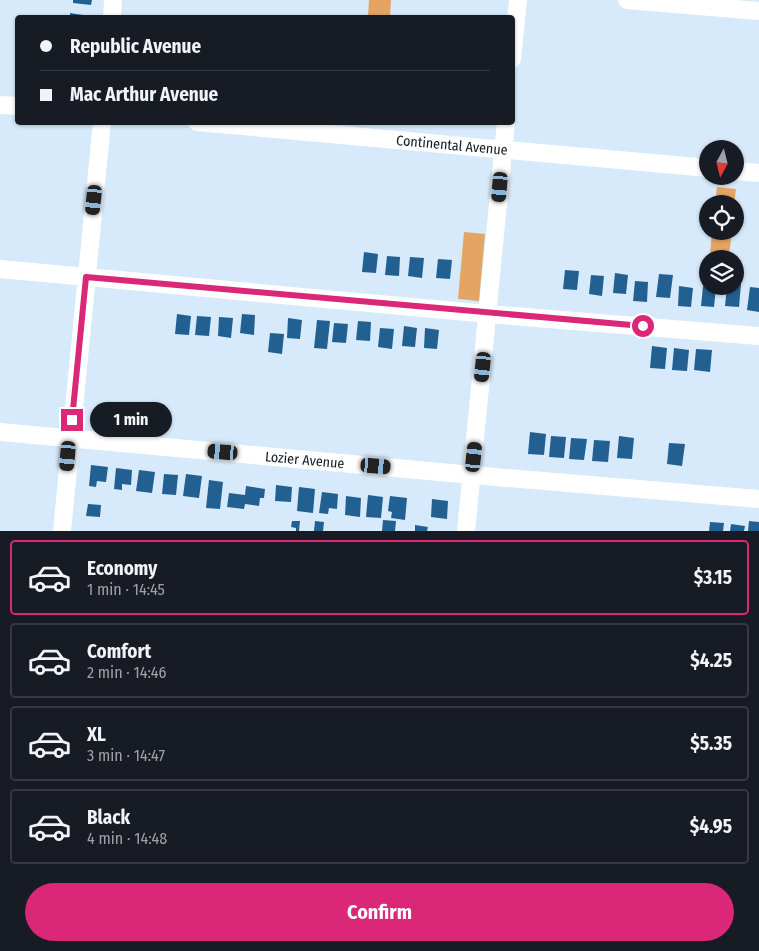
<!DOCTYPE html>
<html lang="en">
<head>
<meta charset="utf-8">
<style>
  :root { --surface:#171b24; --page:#20242c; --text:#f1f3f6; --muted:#9ea1a6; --line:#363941; --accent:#db2777 }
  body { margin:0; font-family:"Fira Sans Condensed",sans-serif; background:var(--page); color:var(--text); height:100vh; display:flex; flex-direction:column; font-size:19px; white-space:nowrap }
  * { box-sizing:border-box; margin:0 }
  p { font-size:16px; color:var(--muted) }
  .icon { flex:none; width:28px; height:28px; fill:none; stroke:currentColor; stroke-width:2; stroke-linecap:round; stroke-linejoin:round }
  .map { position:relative; height:531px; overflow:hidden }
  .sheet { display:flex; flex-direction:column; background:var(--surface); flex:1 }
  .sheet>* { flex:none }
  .hud { position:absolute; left:15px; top:15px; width:500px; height:110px; border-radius:5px; box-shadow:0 1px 4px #0004; display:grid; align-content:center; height:110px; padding:0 25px; background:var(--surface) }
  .needle { width:32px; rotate:187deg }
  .tools { position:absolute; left:699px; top:140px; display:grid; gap:10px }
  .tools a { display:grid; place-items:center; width:45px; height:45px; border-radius:50%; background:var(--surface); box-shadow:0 1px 4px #0004; font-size:25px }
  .end { position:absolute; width:22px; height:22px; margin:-11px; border:6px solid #db2777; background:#fff; box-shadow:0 0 0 2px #fff }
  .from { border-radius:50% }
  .bubble { position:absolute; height:35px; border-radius:18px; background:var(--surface); box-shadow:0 1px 4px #0004; font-size:16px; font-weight:700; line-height:35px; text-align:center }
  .car { position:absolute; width:15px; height:30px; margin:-15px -8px; border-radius:6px; box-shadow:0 0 4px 1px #0007; background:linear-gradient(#222 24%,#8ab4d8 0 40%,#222 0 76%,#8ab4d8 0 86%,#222 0) }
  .hud b { display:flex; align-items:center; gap:18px; height:48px; font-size:19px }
  .hud b+b { border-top:1px solid var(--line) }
  .hud i { width:12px; height:12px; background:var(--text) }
  ul { padding:9px 0 0; list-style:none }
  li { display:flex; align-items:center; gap:15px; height:75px; margin:0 10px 8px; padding:0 15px; border:2px solid var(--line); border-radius:5px }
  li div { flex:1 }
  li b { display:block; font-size:19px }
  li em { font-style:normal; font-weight:700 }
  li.on { border-color:var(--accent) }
  li>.icon { width:45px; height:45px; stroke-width:1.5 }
  .cta { display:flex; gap:10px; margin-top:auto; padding:10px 25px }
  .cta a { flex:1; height:58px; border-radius:30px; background:var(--accent); color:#fff; font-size:20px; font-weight:700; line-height:58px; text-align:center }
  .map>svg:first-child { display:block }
  .green { fill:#e4a562 }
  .building { fill:#216091 }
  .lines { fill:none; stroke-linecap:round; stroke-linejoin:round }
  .minor { stroke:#fff; stroke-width:18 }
  .route { stroke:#db2777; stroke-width:6 }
  .labels { text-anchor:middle; stroke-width:5; stroke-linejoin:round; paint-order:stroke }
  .street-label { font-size:14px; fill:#101c26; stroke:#eff5fb }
</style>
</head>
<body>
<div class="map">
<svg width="759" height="531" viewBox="0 0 759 531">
  <rect width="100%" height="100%" fill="#d7eafb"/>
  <path class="green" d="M 369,0 L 391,0 L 390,17 L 368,17 Z
    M 717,187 L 736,189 L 734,204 L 715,204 Z
    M 712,231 L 732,231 L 729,256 L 710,254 Z
    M 464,232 L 485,234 L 479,301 L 458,299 Z"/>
  <path class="building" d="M 73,0 L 92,0 L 91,5 L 73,3 Z
    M 70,13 L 83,15 L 82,18 L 70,18 Z
    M 364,252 L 378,254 L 376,273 L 362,272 Z
    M 387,256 L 400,257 L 399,276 L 385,275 Z
    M 410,257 L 424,258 L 422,278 L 408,276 Z
    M 438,259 L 452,260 L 450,279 L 436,278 Z
    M 565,270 L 579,271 L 577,290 L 563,289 Z
    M 615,273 L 628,275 L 626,294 L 613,293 Z
    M 659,274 L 673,275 L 670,298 L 656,297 Z
    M 591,275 L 604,276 L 602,296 L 589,294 Z
    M 635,281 L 648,282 L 647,302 L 633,301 Z
    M 735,283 L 741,284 L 739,307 L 725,306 L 727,286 L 735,286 Z
    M 679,286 L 693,288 L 691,307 L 678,306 Z
    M 703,286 L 716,288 L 714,307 L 701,306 Z
    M 750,287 L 759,288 L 759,312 L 747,310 Z
    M 177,314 L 191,316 L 189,335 L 175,334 Z
    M 242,314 L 255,315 L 254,335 L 240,333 Z
    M 197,316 L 211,317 L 209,336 L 195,335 Z
    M 219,317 L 233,318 L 231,338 L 218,336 Z
    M 288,318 L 302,320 L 300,339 L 287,338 Z
    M 317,320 L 330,321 L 327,349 L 314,348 Z
    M 358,321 L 371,322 L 370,341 L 356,340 Z
    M 334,323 L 348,324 L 346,343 L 332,342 Z
    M 404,326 L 417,328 L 415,347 L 402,346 Z
    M 380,328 L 394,329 L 392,349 L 378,347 Z
    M 425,328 L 439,330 L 437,349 L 424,348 Z
    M 270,333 L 284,334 L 282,354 L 268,352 Z
    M 652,346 L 667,348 L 665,369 L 650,368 Z
    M 674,348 L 689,350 L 687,371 L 672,370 Z
    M 696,349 L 712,350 L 710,372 L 694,370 Z
    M 530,432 L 546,434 L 544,455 L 528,454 Z
    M 551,436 L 566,437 L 564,458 L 549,457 Z
    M 619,436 L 634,438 L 632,459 L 617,458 Z
    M 571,438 L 587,439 L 584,460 L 569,459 Z
    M 594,440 L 610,441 L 608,462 L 592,461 Z
    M 669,443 L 685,444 L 682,466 L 667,464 Z
    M 91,465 L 108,467 L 106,482 L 97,481 L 96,487 L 89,486 Z
    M 116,468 L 132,470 L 131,485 L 122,484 L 122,490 L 114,489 Z
    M 139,470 L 155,472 L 152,493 L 136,491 Z
    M 164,474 L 178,475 L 176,495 L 162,494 Z
    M 186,474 L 202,476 L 199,498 L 183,496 Z
    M 209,480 L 223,482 L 220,509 L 206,508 Z
    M 276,485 L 292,487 L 291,502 L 275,501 Z
    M 246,486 L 265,489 L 264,498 L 260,498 L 259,506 L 245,504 L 244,509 L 227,507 L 229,493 L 245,495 Z
    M 299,487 L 315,489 L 313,513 L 297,511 Z
    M 322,492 L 338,494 L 337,509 L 329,508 L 328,514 L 319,513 Z
    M 368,495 L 383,497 L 381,518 L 366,517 Z
    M 346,496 L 361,498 L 360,517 L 345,515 Z
    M 390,496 L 407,498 L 405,520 L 391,518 L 392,512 L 388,511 Z
    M 432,499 L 448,501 L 447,519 L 431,517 Z
    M 88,504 L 101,505 L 100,517 L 86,516 Z
    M 383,520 L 396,521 L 395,531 L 382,531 Z
    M 292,521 L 300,521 L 299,531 L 296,531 L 296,528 L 291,527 Z
    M 315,521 L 324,522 L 323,531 L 314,531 Z
    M 749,521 L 759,522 L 759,531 L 748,531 Z
    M 710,522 L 724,523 L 723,531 L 709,531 Z
    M 731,524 L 745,526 L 744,531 L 730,531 Z
    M 415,525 L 428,527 L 427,531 L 415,531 Z"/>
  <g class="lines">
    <g class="minor">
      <path d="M 627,0 L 759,11"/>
      <path d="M 112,18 L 113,0"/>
      <path d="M 512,59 L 518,0"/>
      <path d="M 0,105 L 18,106"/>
      <path id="s1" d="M 197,122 L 708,168"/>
      <path d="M 735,171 L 759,173"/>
      <path d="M 0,269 L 488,314 L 759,336"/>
      <path id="s2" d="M 0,432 L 472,475 L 759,499"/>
      <path d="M 62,531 L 102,122"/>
      <path d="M 466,531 L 506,122"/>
    </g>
  </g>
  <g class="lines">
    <path class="route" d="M 72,420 L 86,277 L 643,326"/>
  </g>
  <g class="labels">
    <g class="street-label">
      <text dy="5" stroke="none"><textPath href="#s1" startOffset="256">Continental Avenue</textPath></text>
      <text dy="5" stroke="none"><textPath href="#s2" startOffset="306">Lozier Avenue</textPath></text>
    </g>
  </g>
</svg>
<div class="tools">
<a><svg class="needle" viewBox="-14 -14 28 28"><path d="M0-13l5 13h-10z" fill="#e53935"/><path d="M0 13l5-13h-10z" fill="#9ea1a6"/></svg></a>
<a><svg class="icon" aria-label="locate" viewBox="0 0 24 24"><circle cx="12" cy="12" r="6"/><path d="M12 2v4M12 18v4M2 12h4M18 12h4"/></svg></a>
<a><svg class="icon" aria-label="layers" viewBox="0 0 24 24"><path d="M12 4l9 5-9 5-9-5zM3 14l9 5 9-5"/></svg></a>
</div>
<i class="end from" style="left:643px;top:326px"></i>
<i class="end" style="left:72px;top:420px"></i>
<div class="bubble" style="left:90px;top:402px;width:82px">1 min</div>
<i class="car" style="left:500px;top:187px;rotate:185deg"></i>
<i class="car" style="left:94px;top:200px;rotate:186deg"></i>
<i class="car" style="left:483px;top:367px;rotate:186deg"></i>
<i class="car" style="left:223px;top:452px;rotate:275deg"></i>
<i class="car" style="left:68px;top:456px;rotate:185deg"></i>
<i class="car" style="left:474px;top:457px;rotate:6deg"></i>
<i class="car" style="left:376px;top:466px;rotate:95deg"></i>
<div class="hud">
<b><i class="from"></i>Republic Avenue</b>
<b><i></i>Mac Arthur Avenue</b>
</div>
</div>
<section class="sheet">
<ul>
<li class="on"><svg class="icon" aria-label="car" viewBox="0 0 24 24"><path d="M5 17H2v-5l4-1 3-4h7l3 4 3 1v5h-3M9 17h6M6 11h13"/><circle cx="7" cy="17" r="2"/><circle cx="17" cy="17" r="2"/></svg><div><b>Economy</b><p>1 min · 14:45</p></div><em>$3.15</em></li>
<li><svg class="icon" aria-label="car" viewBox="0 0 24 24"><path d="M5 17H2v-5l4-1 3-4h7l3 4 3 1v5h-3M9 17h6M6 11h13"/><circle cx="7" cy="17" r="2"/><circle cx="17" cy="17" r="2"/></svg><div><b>Comfort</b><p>2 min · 14:46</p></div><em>$4.25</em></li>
<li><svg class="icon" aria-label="car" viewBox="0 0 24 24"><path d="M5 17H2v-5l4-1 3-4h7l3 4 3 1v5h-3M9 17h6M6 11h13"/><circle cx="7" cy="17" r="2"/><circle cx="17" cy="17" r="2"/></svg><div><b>XL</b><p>3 min · 14:47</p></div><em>$5.35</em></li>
<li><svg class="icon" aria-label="car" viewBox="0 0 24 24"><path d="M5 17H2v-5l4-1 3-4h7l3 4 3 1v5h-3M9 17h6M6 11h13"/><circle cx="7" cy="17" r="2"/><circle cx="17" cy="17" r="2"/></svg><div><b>Black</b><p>4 min · 14:48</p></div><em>$4.95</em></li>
</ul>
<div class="cta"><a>Confirm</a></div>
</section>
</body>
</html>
